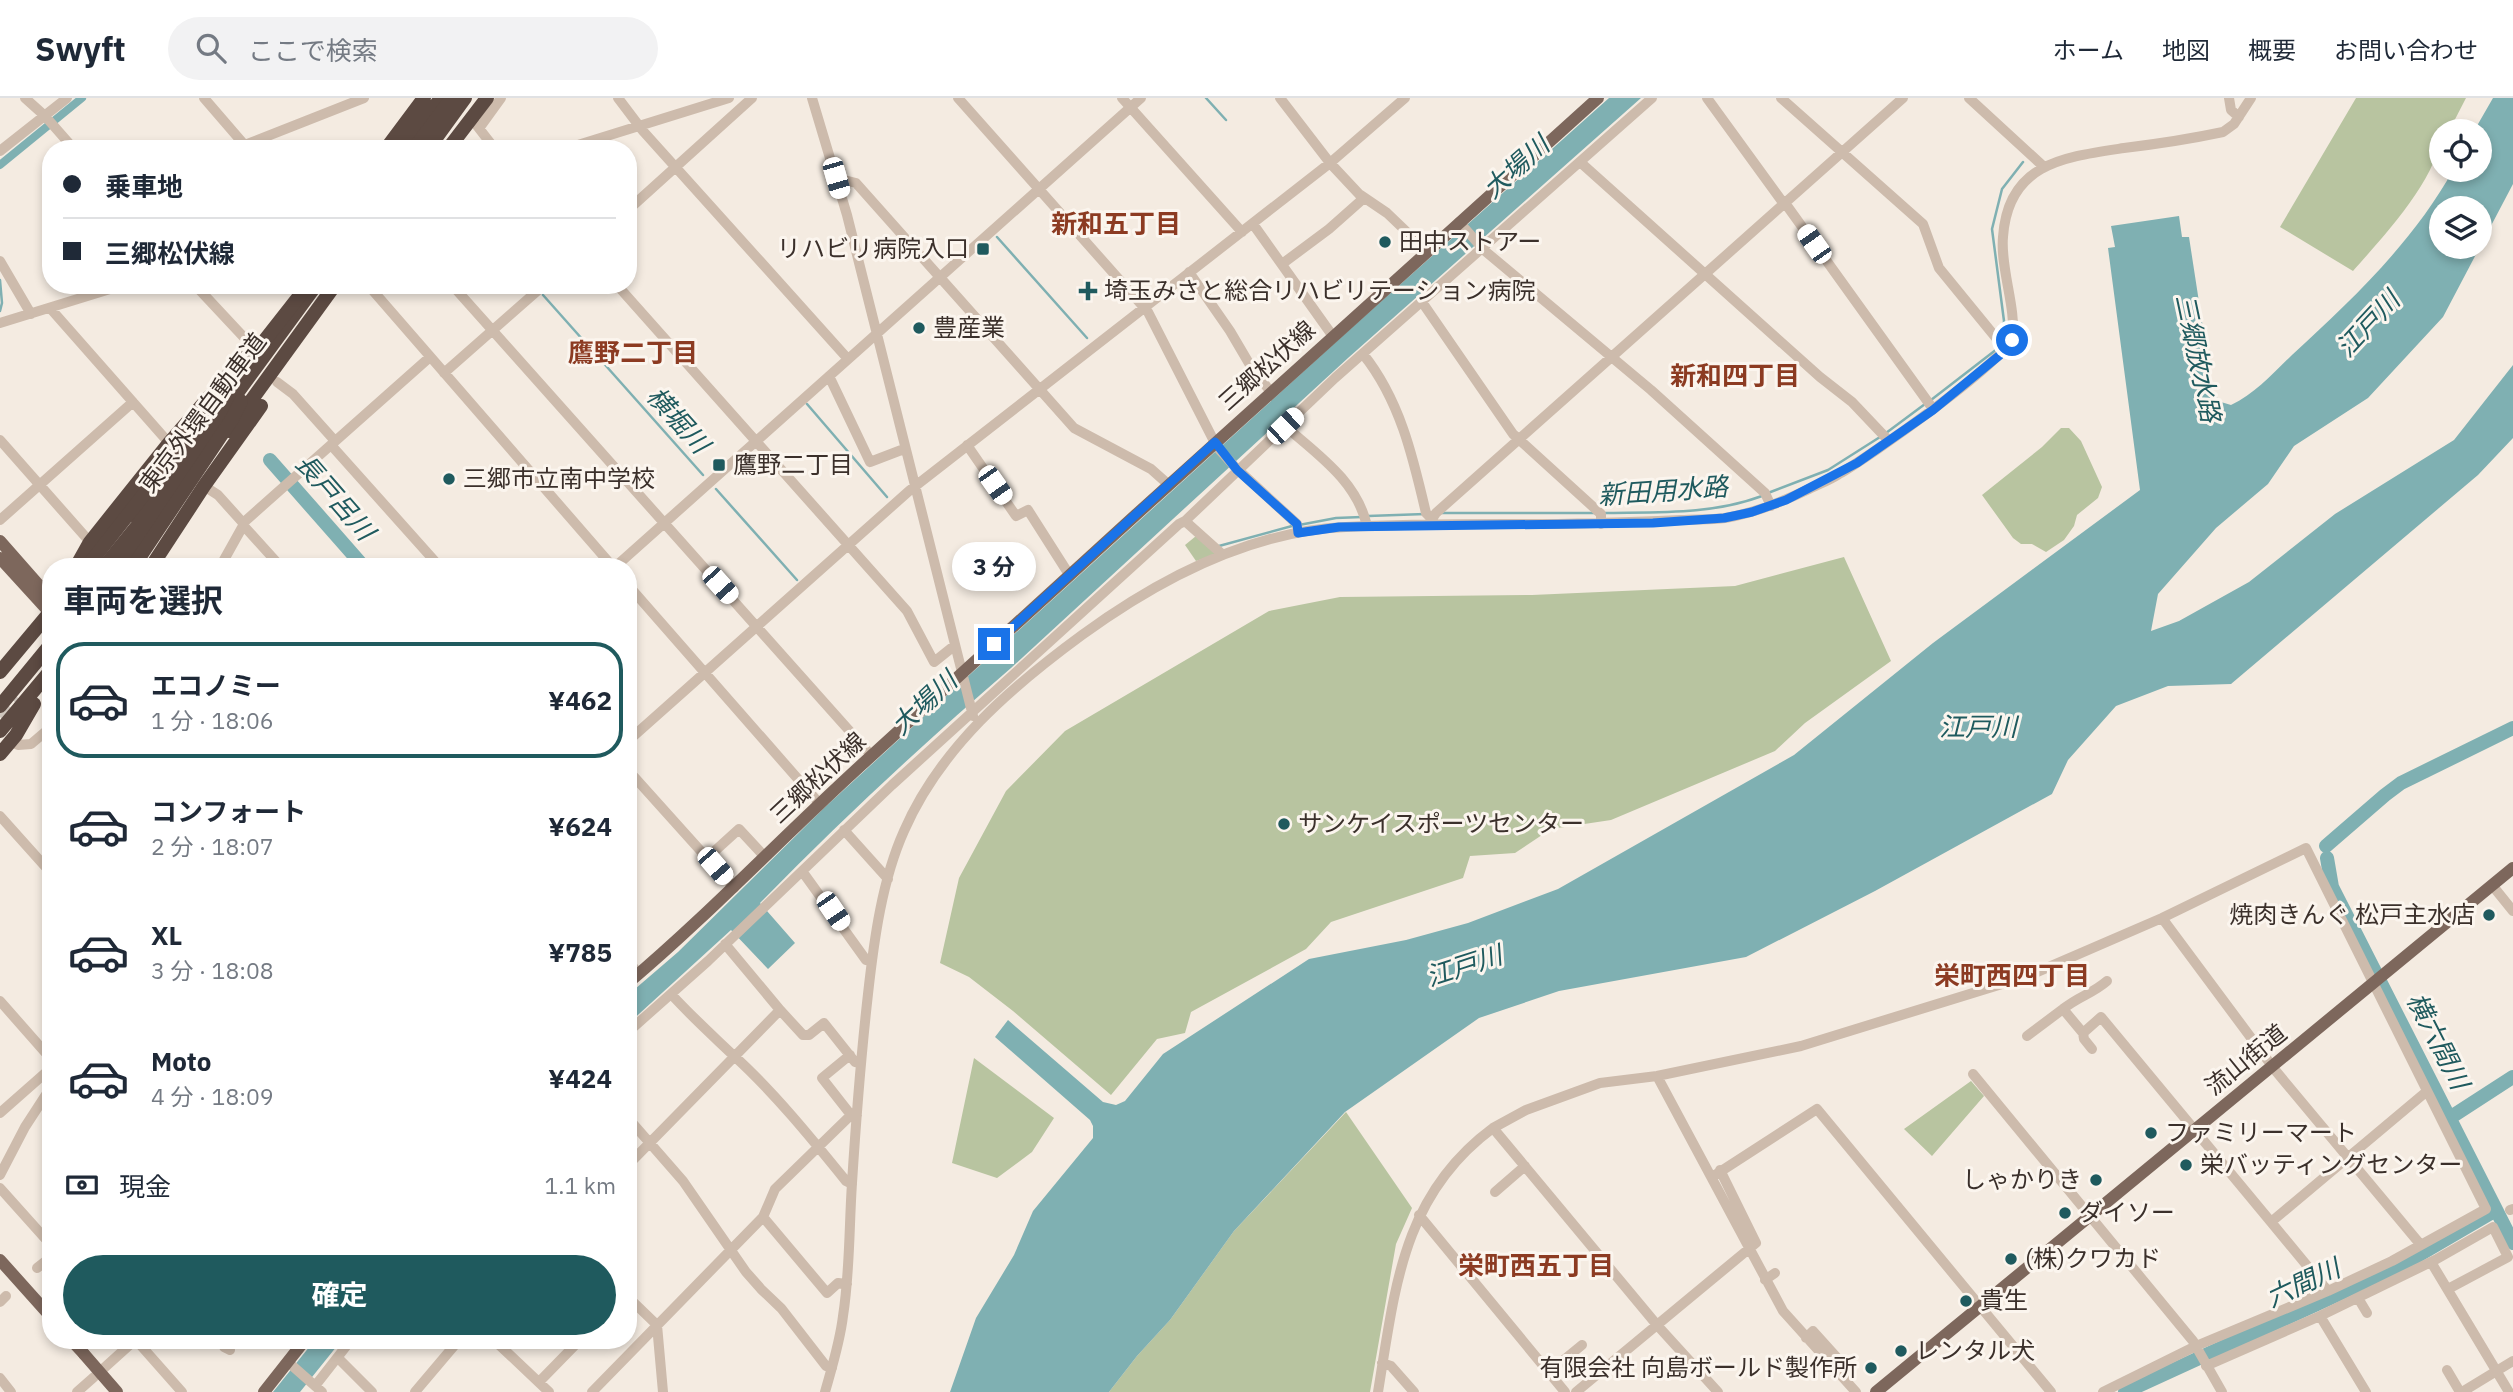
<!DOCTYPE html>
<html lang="ja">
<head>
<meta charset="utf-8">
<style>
  :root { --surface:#fff; --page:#f2f2f3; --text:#1f2937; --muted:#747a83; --line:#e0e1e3; --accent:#1f5a5e }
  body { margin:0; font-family:"IBM Plex Sans","Noto Sans JP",sans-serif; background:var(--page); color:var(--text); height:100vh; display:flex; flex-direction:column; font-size:26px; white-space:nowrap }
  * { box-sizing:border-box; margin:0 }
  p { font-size:23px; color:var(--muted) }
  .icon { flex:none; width:38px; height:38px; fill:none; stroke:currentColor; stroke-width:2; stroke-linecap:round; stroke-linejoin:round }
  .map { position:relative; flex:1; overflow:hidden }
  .details { position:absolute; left:42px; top:460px; width:595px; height:791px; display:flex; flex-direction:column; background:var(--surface); border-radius:28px; box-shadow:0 4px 10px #0003 }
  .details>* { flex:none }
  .banner { position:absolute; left:42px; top:42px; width:595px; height:154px; border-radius:28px; box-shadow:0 4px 10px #0003; display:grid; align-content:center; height:154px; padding:0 21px; background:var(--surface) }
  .fabs { position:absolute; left:2429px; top:21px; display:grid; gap:14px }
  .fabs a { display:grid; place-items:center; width:63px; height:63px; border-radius:50%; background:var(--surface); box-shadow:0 4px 10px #0003; font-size:35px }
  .end { position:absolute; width:32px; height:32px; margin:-16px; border:9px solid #1a73e8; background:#fff; box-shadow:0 0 0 4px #fff }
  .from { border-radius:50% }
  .bubble { position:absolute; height:49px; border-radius:24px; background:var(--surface); box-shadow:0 4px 10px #0003; font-size:23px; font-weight:700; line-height:49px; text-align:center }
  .car { position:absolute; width:21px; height:42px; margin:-21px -10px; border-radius:9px; box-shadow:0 0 5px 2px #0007; background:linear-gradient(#fff 24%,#345 0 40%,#fff 0 76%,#345 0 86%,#fff 0) }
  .banner b { display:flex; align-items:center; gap:24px; height:66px; font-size:26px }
  .banner b+b { border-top:2px solid var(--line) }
  .banner i { width:18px; height:18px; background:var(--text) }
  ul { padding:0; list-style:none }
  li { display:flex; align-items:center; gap:21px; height:116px; margin:0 14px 10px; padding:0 7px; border:4px solid transparent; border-radius:28px }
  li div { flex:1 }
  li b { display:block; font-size:26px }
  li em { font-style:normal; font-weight:700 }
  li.current { border-color:var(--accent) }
  li>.icon { width:63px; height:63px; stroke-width:1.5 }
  h2 { padding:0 21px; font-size:32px; line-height:84px }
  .pay { display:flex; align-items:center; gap:18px; height:77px; padding:0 21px; font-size:26px }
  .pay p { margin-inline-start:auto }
  .cta { display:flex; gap:14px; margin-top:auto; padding:14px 21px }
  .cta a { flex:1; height:80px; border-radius:42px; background:var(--accent); color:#fff; font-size:28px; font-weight:700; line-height:80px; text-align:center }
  header { display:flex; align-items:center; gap:42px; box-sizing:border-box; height:98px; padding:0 35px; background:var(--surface); border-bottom:2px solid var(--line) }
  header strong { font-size:33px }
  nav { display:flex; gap:38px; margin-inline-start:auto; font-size:24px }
  .search { width:490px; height:63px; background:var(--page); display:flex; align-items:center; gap:18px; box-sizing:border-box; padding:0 24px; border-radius:38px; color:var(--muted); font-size:26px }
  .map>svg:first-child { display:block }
  .green { fill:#b8c4a0 }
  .water { fill:#7fb0b2; fill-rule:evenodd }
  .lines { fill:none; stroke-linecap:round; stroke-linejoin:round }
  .stream { stroke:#7fb0b2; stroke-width:2.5 }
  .canal { stroke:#7fb0b2; stroke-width:8 }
  .river { stroke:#7fb0b2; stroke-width:14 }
  .highway-tunnel { stroke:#cfc6bd; stroke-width:14; stroke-dasharray:14 7; stroke-linecap:butt }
  .minor { stroke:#cdbbac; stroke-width:10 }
  .major { stroke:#7d675c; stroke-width:12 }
  .highway { stroke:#5c4a42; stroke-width:14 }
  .major-bridge { stroke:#7d675c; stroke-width:12 }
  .highway-bridge { stroke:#5c4a42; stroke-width:14 }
  .route { stroke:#1a73e8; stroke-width:9 }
  .poi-dot { fill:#1f5a5e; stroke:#fbf5ee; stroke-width:2.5 }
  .labels { text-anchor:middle; stroke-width:6; stroke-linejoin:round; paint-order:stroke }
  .poi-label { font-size:24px; fill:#3b302b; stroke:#fbf5ee; text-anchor:start }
  .street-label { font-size:24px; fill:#3b302b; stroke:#fbf5ee }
  .water-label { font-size:26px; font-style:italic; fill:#1f5a5e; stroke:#fbf5ee }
  .neighbourhood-label { font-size:26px; font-weight:bold; fill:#8c3b22; stroke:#fbf5ee }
</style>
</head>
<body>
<header>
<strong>Swyft</strong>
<div class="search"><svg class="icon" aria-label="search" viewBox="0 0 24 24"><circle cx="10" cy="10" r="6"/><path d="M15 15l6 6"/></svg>ここで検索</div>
<nav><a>ホーム</a><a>地図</a><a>概要</a><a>お問い合わせ</a></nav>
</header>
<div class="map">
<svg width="2513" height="1294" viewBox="0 0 2513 1294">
  <rect width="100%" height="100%" fill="#f4ebe1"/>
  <path class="green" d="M 2356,0 L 2466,0 L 2449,33 L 2441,33 C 2441,78 2382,140 2353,173 L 2280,129 Z
    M 2061,330 L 2069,330 L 2081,343 L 2102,389 L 2098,400 L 2077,417 L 2074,428 L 2064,442 L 2046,454 L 2032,446 L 2021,446 L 2013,440 L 1982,397 L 2042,349 Z
    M 1196,438 L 1218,456 L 1196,463 L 1185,447 Z
    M 1844,459 L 1891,563 L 1805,625 L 1775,653 L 1611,722 L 1551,731 L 1515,755 L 1470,758 L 1463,780 L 1331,824 L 1306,851 L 1191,914 L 1185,935 L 1157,941 L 1111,997 L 1013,913 L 969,879 L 940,865 L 959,780 L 1006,693 L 1065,633 L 1269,513 L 1340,499 L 1532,497 L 1735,488 Z
    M 974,960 L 1054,1020 L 1032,1054 L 997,1080 L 952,1065 Z
    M 1971,983 L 1984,998 L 1932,1058 L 1904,1031 Z
    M 1346,1014 L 1412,1110 L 1396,1146 L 1370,1294 L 1109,1294 L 1137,1258 L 1170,1222 L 1234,1133 Z"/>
  <path class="water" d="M 1609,0 L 1641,0 L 1348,260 L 1011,570 C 924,645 840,723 760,805 L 795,845 L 768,871 L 731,832 L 628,926 L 628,897 L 678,854 L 823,711 L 932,611 L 1347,234 Z
    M 2493,0 L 2513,0 L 2513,86 L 2443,219 L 2368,300 L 2294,348 L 2268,386 L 2216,430 L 2158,496 L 2151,533 L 2179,523 L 2249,484 L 2335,416 L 2454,342 L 2513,267 L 2513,340 L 2478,377 L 2231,586 L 2168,588 L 2116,608 L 2068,662 L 2052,696 L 1875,793 L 1746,859 L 1559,893 L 1479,920 L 1345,1014 L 1234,1133 L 1170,1222 L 1137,1258 L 1109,1294 L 950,1294 L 976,1220 L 1014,1157 L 1033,1113 L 1093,1040 L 1093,1028 L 1090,1022 L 995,939 L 1008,922 L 1103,1004 L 1116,1007 L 1125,1003 L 1163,956 L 1309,861 L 1406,842 L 1468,825 L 1558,791 L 1794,657 L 1933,545 L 2140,392 L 2108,150 L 2115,149 L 2111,128 L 2179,118 L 2182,139 L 2189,139 L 2213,295 L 2221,304 L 2231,307 C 2255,296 2273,275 2292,257 C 2352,202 2414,143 2453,72 L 2480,72 L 2480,33 L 2474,33 ZM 2480,110 L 2480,149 L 2441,149 L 2441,110 Z
    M 314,1243 L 341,1243 L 300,1294 L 273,1294 Z"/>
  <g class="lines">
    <path class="stream" d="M 1206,0 L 1226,22
      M 997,139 L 1087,240
      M 0,182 L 2,205 L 0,213
      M 543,197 L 703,377
      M 2002,241 L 2004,223 L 1992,131 L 2002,91 L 2023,64
      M 1931,302 L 1997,251 L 1999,247
      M 807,306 L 887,399
      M 1886,335 L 1925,306
      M 716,391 L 797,482
      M 1768,395 L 1828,372 L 1880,339
      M 1442,415 L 1596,415
      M 1603,415 C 1657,414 1711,417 1762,398
      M 1368,418 L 1425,416
      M 1299,427 L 1336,420 L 1362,419
      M 1219,448 L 1292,428"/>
    <path class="canal" d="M 0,67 L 82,0"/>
    <path class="river" d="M 270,362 L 364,469
      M 2326,748 L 2385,697 L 2401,685 L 2513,630
      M 2327,760 L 2332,789 L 2513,1145
      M 2448,1021 L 2513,979
      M 2125,1294 L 2400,1168 L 2496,1112"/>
    <path class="highway-tunnel" d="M 0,619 L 17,599"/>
    <path class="minor" d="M 25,0 L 45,18 L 74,51
      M 204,0 L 248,51
      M 618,0 L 643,33 L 848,261
      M 812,0 L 847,117 L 973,618
      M 958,0 L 1148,214 L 1217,349 L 1235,369 L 1297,426 L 1298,435
      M 1122,0 L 1242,134
      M 1280,0 L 1330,65 L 1359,96 L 1387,115 L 1410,137 L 1426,144 L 1431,150
      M 1707,0 L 1784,106
      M 1781,0 L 1923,126 L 1939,170 L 2006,252
      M 1969,0 L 2043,68
      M 2229,0 L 2231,12 L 2239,19
      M 471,20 L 495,51
      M 480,29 L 501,0
      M 245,47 L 364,0
      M 565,51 L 729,0
      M 0,53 L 67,0
      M 1580,64 L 1820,279 L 1852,304 L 1889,343
      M 836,80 L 856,85 L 1074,330 L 1151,371 L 1169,387
      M 1785,105 L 1933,311
      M 628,112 L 752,0
      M 1459,124 L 1485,153 L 1651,292 L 1765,395 L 1771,408
      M 1253,126 L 1332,237
      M 0,163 L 31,216
      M 1282,166 L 1329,131 L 1364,100
      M 1189,174 L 1230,233 L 1250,267 L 1270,293
      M 195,187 L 253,249
      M 368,187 L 613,469
      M 452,187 L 871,657
      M 617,187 L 907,513 L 934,564 L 954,548
      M 1422,204 L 1513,336 L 1601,416 L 1601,426
      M 50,210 L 169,345
      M 0,225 L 123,187
      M 1363,256 C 1400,302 1413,359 1426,415 L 1432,421
      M 444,275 L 544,187
      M 829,278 L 870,364 L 904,351
      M 277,284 L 293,296 L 335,343
      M 1285,328 C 1318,357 1357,383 1367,428
      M 0,342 L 90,444
      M 331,347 L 440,469
      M 967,347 L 1016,418 L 1028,412 L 1070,478
      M 204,388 L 218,397 L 244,426 L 220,469
      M 0,422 L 133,304
      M 1185,423 L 1223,457
      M 243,425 L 430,259
      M 243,427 L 281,469
      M 1432,427 L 1432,421 L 1436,415 L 1903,0
      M 615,469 L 1141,0
      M 628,487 L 819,705
      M 628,643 L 909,393 L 1330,65 L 1405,0
      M 11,644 L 18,647 L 31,646 L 51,629
      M 628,672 L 734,790
      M 0,718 L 51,775
      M 844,732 L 888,781
      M 707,760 L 739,731 L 765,759
      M 802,773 L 866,862 L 872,863
      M 2492,787 L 2513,813
      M 2162,820 L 2275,972 L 2420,1146
      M 725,846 L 780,912
      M 628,863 L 639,876
      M 671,896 C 692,919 711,936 733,957 C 773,993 812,1041 846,1083 L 852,1086
      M 0,903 L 51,961
      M 2063,911 C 2079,898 2092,896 2107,883
      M 628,934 L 708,863 L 892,687 L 1179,426 L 1185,423 L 1335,280 L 1652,0
      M 2083,935 L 2084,941 L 2092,951
      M 2027,938 L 2063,911 L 2083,935 L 2101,919 L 2271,1124 L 2426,994
      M 850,957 L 822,980 L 851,1017
      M 1973,976 L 2193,1243 L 2222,1294
      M 1657,978 L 1783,1213 L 1856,1294
      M 0,1015 L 51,970
      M 628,1020 L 683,1083 L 746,1174 L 761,1191 L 781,1210 L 826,1268 L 832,1270
      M 628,1067 L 780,912 L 803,937 L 809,937 L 824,925 L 855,964 L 861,965
      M 0,1077 L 25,1029 L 51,989
      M 1712,1079 L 1817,1011 L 2051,1294
      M 0,1090 L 51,1147
      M 1495,1094 L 1525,1068
      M 2510,1112 L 2513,1111
      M 1419,1117 L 1565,1294
      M 763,1119 L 827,1195 L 838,1185 L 847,1186
      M 2271,1124 L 2328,1193
      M 2431,1164 L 2509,1294
      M 37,1170 L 51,1159
      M 1765,1182 L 1775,1175
      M 628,1199 L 657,1227 L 663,1294
      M 2358,1200 L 2367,1215
      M 0,1204 L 6,1198
      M 2320,1218 L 2366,1294
      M 1806,1240 L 1813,1233 L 1850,1274
      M 136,1242 L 182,1294
      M 494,1242 L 549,1294
      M 224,1249 L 230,1252
      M 338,1260 L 372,1294
      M 288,1264 L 322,1294
      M 1382,1265 L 1391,1268 L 1414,1294
      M 2206,1268 L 2320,1218 L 2435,1162 L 2493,1129 L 2508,1159 L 2448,1191
      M 104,1270 L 135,1242
      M 2447,1272 L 2460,1294
      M 1549,1274 L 1582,1247
      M 0,1280 L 11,1294
      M 539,1284 L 580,1242
      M 315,1288 L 351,1242
      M 77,1294 L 94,1279
      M 415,1294 L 459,1242
      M 592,1294 L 763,1119 L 775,1091 L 851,1017 L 857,1017
      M 825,1294 C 832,1269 840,1244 843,1218 C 850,1174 849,1129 852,1085 C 856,1022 861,958 868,896 C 874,842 882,782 904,733 C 940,650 1011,589 1082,537 C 1159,481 1249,433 1346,429 C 1417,425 1488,426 1558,426 C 1599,425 1640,424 1681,422 C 1696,421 1710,422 1725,420 C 1755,415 1782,404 1809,391 C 1819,386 1830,382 1839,376 C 1866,361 2008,262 2012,239 C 2017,212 2000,170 2003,139 C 2008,65 2064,59 2124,50 C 2157,46 2190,41 2223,34 L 2234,26 L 2251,0
      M 1378,1294 C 1395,1191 1402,1097 1493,1030
      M 1576,1294 L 1756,1145 L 1720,1072
      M 1718,1294 L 1657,1227 L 1493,1030 L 1526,1012 L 1600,985 L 1657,978 L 1801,948 L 2028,878 L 2162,820 L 2306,750 L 2486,1111 L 2392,1163 L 2328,1193 L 2196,1248 L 2103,1294
      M 2462,1294 L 2513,1263"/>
    <path class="major" d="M 0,443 L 51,501
      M 0,460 L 51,516
      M 628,885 C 712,814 787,734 869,660 C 1111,439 1354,218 1598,0
      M 0,1162 L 51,1219
      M 71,1242 L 84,1256
      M 264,1294 L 305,1242
      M 1876,1294 L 2513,770"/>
    <path class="highway" d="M 386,51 L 424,0
      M 403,51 L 441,0
      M 448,51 L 487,0
      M 229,333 L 335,187
      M 191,358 L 316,187
      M 136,419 L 193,347
      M 145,430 L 203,354
      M 76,469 L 90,444 L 169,345 L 243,260
      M 104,469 L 147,416
      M 121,469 L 155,426
      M 151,469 L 204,388 L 261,308
      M 0,608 L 51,546
      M 0,633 L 51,572
      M 0,656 L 16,637 L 34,606"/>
    <path class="major-bridge" d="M 84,1256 L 117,1294"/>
    <path class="highway-bridge" d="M 414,51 L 452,0
      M 428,51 L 465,0
      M 87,469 L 308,187
      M 133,469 L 232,321 L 241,303
      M 0,574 L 51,513"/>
  </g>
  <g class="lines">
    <path class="route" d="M 994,546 L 1215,344 L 1237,372 L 1297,426 L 1298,435 L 1339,429 L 1653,425 L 1724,420 L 1752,414 L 1786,402 L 1857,365 L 1933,312 L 2000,257 L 2012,242"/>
  </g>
  <g class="poi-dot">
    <circle cx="1385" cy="144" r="7"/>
    <rect x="976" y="144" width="14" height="14" rx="3.5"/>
    <path d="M1084.5 182.5h7v7h7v7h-7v7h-7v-7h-7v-7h7z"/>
    <circle cx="919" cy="230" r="7"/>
    <rect x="712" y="360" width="14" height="14" rx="3.5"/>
    <circle cx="449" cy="381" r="7"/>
    <circle cx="1284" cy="726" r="7"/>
    <circle cx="2489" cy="817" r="7"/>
    <circle cx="2151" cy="1035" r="7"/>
    <circle cx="2186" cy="1067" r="7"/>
    <circle cx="2096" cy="1082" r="7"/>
    <circle cx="2065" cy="1115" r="7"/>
    <circle cx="2011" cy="1161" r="7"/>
    <circle cx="1966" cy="1203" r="7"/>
    <circle cx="1901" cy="1253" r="7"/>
    <circle cx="1871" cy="1270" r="7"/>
  </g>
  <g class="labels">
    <g class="poi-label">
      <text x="1399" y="152">田中ストアー</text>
      <text x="969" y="159" text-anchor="end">リハビリ病院入口</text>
      <text x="1104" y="201">埼玉みさと総合リハビリテーション病院</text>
      <text x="933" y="238">豊産業</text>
      <text x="733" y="375">鷹野二丁目</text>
      <text x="463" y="389">三郷市立南中学校</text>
      <text x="1298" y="734">サンケイスポーツセンター</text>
      <text x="2475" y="825" text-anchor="end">焼肉きんぐ 松戸主水店</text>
      <text x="2165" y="1043">ファミリーマート</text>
      <text x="2200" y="1075">栄バッティングセンター</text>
      <text x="2082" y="1090" text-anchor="end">しゃかりき</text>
      <text x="2079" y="1123">ダイソー</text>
      <text x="2025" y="1169">(株)クワカド</text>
      <text x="1980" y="1211">貴生</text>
      <text x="1915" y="1261">レンタル犬</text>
      <text x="1857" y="1278" text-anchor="end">有限会社 向島ボールド製作所</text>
    </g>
    <g class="street-label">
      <text transform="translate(1267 268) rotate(-42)" y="8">三郷松伏線</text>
      <text transform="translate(203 315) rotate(-53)" y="8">東京外環自動車道</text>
      <text transform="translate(818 680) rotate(-43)" y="8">三郷松伏線</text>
      <text transform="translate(2246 962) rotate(-39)" y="8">流山街道</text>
    </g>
    <g class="water-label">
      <text transform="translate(1516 69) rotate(-42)" y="9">大場川</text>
      <text transform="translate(2368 226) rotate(-47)" y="9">江戸川</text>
      <text transform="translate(2198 260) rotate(78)" y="9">三郷放水路</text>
      <text transform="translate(678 322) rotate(48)" y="9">横堀川</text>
      <text transform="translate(1663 393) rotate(-4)" y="9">新田用水路</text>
      <text transform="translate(335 399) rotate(49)" y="9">長戸呂川</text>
      <text transform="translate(924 605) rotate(-43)" y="9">大場川</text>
      <text x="1978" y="638">江戸川</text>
      <text transform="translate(1464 868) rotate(-18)" y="9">江戸川</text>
      <text transform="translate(2438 943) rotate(63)" y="9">横六間川</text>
      <text transform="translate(2303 1185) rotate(-25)" y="9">六間川</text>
    </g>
    <g class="neighbourhood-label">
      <text x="1116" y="135">新和五丁目</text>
      <text x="633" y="264">鷹野二丁目</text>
      <text x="1735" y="287">新和四丁目</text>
      <text x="2012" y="887">栄町西四丁目</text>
      <text x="1536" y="1177">栄町西五丁目</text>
    </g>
  </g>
</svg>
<div class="fabs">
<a><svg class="icon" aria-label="locate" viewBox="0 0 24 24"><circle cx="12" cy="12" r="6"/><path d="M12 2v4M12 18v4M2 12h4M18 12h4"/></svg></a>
<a><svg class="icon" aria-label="layers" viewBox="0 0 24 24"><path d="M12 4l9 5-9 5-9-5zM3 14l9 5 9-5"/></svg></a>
</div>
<i class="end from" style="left:2012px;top:242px"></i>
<i class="end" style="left:994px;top:546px"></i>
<div class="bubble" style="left:952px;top:444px;width:84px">3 分</div>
<i class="car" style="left:836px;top:80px;rotate:164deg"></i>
<i class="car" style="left:1814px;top:146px;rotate:325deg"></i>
<i class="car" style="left:1285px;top:328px;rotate:46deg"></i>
<i class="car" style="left:995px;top:387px;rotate:145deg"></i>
<i class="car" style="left:720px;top:487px;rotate:138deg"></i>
<i class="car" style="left:715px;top:768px;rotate:139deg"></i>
<i class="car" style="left:833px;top:813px;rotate:146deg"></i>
<div class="banner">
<b><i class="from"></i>乗車地</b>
<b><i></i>三郷松伏線</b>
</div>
<section class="details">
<h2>車両を選択</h2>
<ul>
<li class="current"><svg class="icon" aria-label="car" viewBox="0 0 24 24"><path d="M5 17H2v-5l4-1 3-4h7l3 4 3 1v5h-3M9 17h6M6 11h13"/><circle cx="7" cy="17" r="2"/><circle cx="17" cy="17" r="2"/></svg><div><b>エコノミー</b><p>1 分 · 18:06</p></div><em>¥462</em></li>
<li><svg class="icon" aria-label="car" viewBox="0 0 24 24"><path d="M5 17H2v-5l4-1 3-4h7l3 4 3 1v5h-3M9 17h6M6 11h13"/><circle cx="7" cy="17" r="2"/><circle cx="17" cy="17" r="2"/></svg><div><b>コンフォート</b><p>2 分 · 18:07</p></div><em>¥624</em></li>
<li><svg class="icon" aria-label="car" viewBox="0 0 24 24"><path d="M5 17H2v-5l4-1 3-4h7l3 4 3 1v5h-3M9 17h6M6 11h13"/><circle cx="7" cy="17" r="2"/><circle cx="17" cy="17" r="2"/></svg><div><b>XL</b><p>3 分 · 18:08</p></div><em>¥785</em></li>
<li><svg class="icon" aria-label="car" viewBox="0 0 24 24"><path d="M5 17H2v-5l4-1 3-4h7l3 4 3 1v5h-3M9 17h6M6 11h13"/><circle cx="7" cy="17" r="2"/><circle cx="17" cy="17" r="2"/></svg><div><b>Moto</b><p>4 分 · 18:09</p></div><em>¥424</em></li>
</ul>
<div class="pay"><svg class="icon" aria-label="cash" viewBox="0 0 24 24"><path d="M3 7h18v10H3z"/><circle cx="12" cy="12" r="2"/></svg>現金<p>1.1 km</p></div>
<div class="cta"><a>確定</a></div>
</section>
</div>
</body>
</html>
